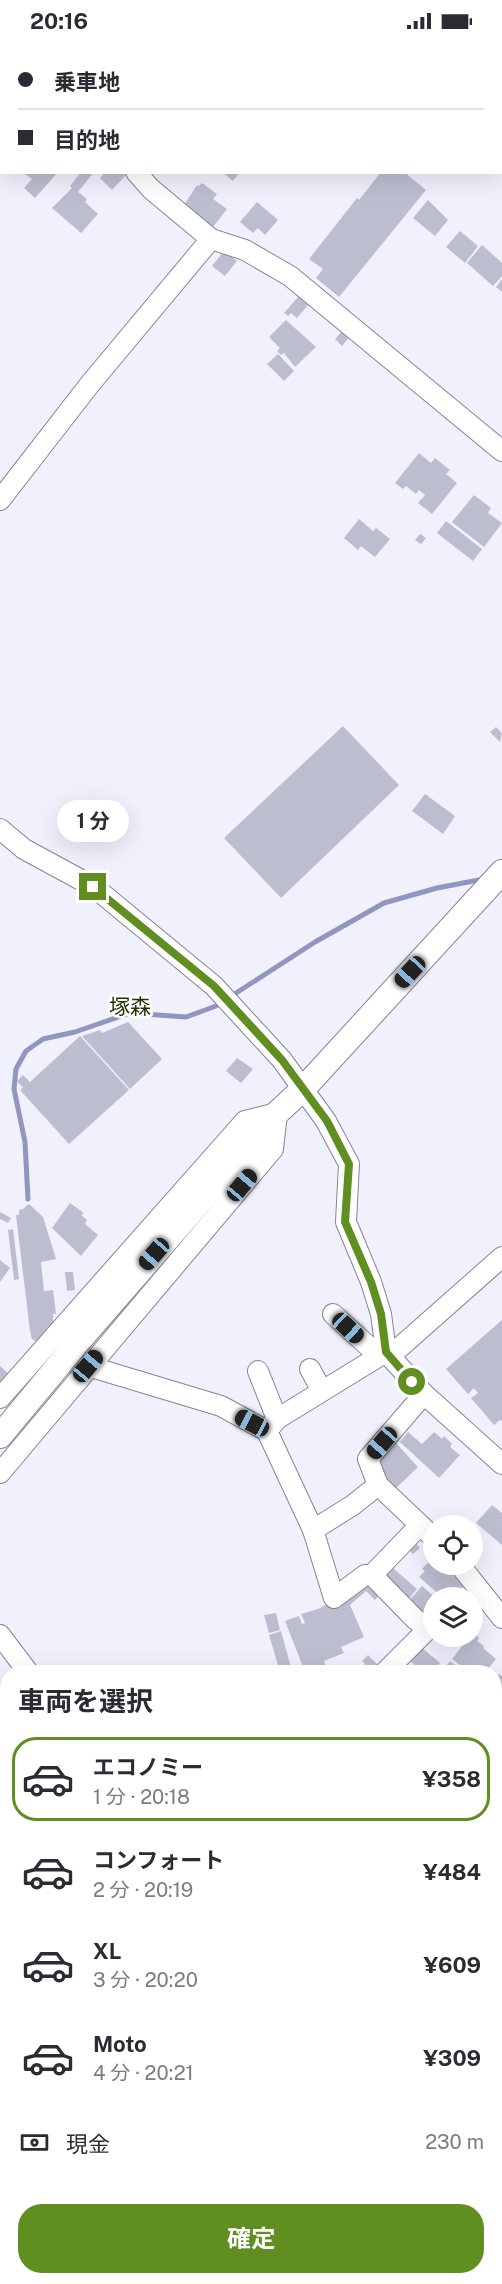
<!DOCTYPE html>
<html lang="ja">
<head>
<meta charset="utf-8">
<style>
  :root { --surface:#fff; --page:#f7f7f7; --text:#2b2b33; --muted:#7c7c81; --line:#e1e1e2; --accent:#618e21 }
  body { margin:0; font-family:"Public Sans","Noto Sans JP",sans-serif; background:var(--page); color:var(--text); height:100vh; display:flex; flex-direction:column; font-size:22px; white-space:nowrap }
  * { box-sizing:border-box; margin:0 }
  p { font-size:20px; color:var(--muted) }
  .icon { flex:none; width:33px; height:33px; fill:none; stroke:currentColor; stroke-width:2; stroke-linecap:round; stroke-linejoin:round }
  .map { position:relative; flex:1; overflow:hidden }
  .details { position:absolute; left:0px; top:1623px; width:502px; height:620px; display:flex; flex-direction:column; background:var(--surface); border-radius:24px 24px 0 0; box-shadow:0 6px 24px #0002 }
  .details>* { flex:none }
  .guide { position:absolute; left:0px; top:0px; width:502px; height:132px; box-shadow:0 6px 24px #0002; display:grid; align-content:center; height:132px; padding:0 18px; background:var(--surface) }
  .buttons { position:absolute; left:423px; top:1473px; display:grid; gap:12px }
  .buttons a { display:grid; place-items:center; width:60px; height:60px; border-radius:50%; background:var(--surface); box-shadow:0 6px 24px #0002; font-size:30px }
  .end { position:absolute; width:27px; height:27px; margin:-14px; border:8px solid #618e21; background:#fff; box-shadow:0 0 0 3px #fff }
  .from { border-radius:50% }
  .bubble { position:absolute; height:42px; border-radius:21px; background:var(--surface); box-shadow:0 6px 24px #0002; font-size:20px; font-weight:700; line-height:42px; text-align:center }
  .car { position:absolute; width:18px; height:36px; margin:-18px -9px; border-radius:8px; box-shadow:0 0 4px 2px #0007; background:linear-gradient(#222 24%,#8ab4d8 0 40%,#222 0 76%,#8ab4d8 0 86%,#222 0) }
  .guide b { display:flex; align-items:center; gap:21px; height:57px; font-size:22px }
  .guide b+b { border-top:2px solid var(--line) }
  .guide i { width:15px; height:15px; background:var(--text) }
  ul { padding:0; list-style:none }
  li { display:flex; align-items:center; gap:18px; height:84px; margin:0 12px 9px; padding:0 6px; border:3px solid transparent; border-radius:24px }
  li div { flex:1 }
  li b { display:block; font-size:22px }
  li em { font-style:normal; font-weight:700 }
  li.current { border-color:var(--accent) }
  li>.icon { width:54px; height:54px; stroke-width:1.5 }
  h2 { padding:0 18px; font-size:27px; line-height:72px }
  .pay { display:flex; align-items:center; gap:15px; height:66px; padding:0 18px; font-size:22px }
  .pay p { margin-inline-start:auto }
  .action { display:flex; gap:12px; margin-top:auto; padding:12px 18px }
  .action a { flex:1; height:69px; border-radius:24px; background:var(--accent); color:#fff; font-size:24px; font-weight:700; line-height:69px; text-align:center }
  .status { display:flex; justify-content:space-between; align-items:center; height:42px; padding:0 30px; background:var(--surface); direction:ltr }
  .status svg { height:16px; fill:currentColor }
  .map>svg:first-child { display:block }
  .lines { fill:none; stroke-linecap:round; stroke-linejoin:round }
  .stream { stroke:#9196c0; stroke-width:5 }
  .building { fill:#bcbed0 }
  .minor-casing { stroke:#838595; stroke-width:22 }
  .tertiary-casing { stroke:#838595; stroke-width:26 }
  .secondary-casing { stroke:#838595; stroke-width:29 }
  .minor { stroke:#fff; stroke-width:20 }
  .tertiary { stroke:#fff; stroke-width:24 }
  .secondary { stroke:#fff; stroke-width:27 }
  .rail-casing { stroke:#676870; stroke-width:7 }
  .rail { stroke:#fff; stroke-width:4.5; stroke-dasharray:14; stroke-linecap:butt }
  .route { stroke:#618e21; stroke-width:8 }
  .labels { text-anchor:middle; stroke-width:5; stroke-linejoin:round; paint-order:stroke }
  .quarter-label { font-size:21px; fill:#1e3300; stroke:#fff }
</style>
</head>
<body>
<div class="status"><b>20:16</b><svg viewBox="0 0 49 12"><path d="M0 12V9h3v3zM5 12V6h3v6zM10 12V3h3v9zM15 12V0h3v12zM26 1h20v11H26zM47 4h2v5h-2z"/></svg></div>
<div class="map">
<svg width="502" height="2242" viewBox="0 0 502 2242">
  <rect width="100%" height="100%" fill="#f0f1fd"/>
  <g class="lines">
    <path class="stream" d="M 28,1157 L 25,1100 L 14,1047 L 16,1027 L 26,1009 L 43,997 L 75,990 L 130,971 L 186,975 L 216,964 L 315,900 L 384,861 L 437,846 L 484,837"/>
  </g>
  <path class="building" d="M 22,130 L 58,130 L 35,156 L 24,146 L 32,137 Z
    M 81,130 L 94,130 L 78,150 L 87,157 L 85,160 L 98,172 L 81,191 L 52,166 L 72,146 L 70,144 Z
    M 100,130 L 125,130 L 127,132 L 112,148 L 100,136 L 103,133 Z
    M 222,130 L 240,130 L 233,139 Z
    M 381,130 L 404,130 L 426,148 L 339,255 L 316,236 L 323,227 L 309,217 L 357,156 L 359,158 Z
    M 202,141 L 217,152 L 213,157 L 227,167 L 213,185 L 184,163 L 197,143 L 199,144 Z
    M 428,158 L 448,178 L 435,194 L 413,176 Z
    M 257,160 L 278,178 L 265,193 L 258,186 L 253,191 L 240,180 Z
    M 460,189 L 478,204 L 465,221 L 446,205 Z
    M 482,203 L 502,221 L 502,234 L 493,244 L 467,221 Z
    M 224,209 L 237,219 L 225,234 L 212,224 Z
    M 502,237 L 502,250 L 496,245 Z
    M 299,254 L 309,262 L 297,276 L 291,271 L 288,274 L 284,271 Z
    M 286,278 L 316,305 L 295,325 L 284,311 L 281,313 L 277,309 L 280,306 L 269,295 Z
    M 344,287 L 351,293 L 342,304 L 335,297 Z
    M 278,312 L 294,329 L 284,339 L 267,322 Z
    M 419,411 L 431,421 L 435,416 L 450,428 L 446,432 L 457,441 L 432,472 L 418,461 L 425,453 L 419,448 L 416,452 L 406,444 L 403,447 L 395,441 Z
    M 474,453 L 491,466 L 488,471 L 502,481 L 484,505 L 452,480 Z
    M 359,477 L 373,489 L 376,486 L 390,497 L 375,515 L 361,504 L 358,508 L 344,496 Z
    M 446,479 L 482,507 L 473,519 L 437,491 Z
    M 420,492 L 426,496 L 421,502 L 415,498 Z
    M 343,684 L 399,743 L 281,856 L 224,796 Z
    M 496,685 L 502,691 L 500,700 L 490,690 Z
    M 425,752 L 455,774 L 443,792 L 412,769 Z
    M 128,980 L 162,1017 L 130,1047 L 82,994 L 100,988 L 102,991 Z
    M 80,994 L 129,1048 L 69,1102 L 20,1048 L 23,1046 L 17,1039 L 23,1033 L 30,1040 Z
    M 237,1016 L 253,1027 L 241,1041 L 226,1029 Z
    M 70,1161 L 84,1171 L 81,1173 L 87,1178 L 85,1182 L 98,1193 L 81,1214 L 52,1186 Z
    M 29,1162 L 43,1175 L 56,1217 L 41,1220 L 44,1249 L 53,1248 L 56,1272 L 53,1272 L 53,1281 L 46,1287 L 46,1290 L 37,1300 L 32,1297 L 30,1289 L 16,1173 L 19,1173 L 19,1168 L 23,1167 Z
    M 0,1170 L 11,1176 L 8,1181 L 0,1177 Z
    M 13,1187 L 19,1237 L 14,1238 L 8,1188 Z
    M 0,1218 L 10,1226 L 0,1240 Z
    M 65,1230 L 73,1230 L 75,1248 L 67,1249 Z
    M 502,1278 L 502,1379 L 500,1378 L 494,1383 L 471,1356 L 478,1351 L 474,1346 L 468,1352 L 446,1327 Z
    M 0,1324 L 8,1331 L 0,1341 Z
    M 408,1390 L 422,1402 L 434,1390 L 442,1397 L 444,1394 L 452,1402 L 450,1405 L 460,1413 L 439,1436 L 400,1400 Z
    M 396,1401 L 418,1425 L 393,1449 L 376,1431 L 383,1425 L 378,1419 Z
    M 492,1463 L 502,1471 L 502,1503 L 476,1481 Z
    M 414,1499 L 420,1506 L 413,1512 L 406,1505 Z
    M 434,1514 L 434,1522 L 447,1522 L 464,1537 L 461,1541 L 464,1544 L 454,1556 L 438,1556 L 440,1553 L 419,1535 L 425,1529 L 422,1527 Z
    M 392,1525 L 417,1547 L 407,1559 L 382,1531 Z
    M 366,1535 L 382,1550 L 375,1558 L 366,1549 L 350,1563 L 364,1595 L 341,1605 L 344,1611 L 324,1619 L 326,1625 L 319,1627 L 321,1630 L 305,1630 L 285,1579 L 299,1574 L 302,1582 L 305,1581 L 301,1572 L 318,1567 L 341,1555 Z
    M 422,1544 L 436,1556 L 434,1556 L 434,1584 L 407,1561 Z
    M 276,1571 L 280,1588 L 269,1591 L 264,1573 Z
    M 281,1589 L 292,1629 L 286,1630 L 280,1630 L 269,1593 Z
    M 476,1593 L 479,1596 L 477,1599 L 484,1604 L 483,1606 L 496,1617 L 485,1630 L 469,1630 L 452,1617 L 470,1594 L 474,1596 Z
    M 421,1605 L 440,1621 L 432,1630 L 423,1630 L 410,1619 Z
    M 368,1613 L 378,1623 L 367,1630 L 357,1630 L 363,1626 L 362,1625 L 365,1622 L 362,1619 Z
    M 450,1619 L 465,1630 L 441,1630 Z
    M 499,1632 L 502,1634 L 502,1685 L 495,1679 L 495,1638 Z
    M 316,2235 L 333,2235 L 324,2242 L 321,2242 Z"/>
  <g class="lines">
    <g class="minor-casing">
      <path id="minor" d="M 0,14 L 2,15
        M 136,130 L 151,147 L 211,197 L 245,208 L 290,234 L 502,409
        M 0,458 L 90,342 L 211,197
        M 0,787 L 24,807 L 94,845 L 214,944 L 282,1018 L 326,1079 L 349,1122 L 346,1180 L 371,1240 L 381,1272 L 386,1310 L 424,1352 L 502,1422
        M 333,1272 L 379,1314
        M 390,1314 L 502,1215
        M 88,1324 L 221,1364 L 267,1389 L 313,1488 L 334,1556 L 365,1533 L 372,1533
        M 310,1327 L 322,1349
        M 258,1329 L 277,1377
        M 424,1352 L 368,1417 L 378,1443 L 434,1496
        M 0,1356 L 245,1079 L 277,1071 L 273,1107 L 0,1431
        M 267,1389 L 277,1377 L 386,1310
        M 313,1488 L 353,1463 L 378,1443
        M 459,1522 L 502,1576
        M 0,1593 L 28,1630
        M 385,1630 L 428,1587 L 415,1577 L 372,1533 L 420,1483
        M 495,1709 L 502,1700
        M 484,2235 L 489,2242"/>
    </g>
    <g class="tertiary-casing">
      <path id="tertiary" d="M 0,1394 L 78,1300 L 277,1071 L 304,1046 L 502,830"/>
    </g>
    <g class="secondary-casing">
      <path id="secondary" d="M 453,0 L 454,2
        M 501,42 L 502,43
        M 0,2134 L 8,2144
        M 76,2235 L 81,2242"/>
    </g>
    <use href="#minor" class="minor"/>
    <use href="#tertiary" class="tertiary"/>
    <use href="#secondary" class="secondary"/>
    <g class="rail-casing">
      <path id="rail" d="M 0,2086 L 8,2096
        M 0,2104 L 8,2114
        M 99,2235 L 105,2242
        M 112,2235 L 117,2242"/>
    </g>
    <use href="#rail" class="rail"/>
  </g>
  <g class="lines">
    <path class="route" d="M 93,845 L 214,944 L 282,1018 L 327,1079 L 349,1122 L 345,1180 L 371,1240 L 381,1272 L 386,1310 L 412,1340"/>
  </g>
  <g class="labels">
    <g class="quarter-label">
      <text x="130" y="972">塚森</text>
    </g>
  </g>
</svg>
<div class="buttons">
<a><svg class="icon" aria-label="locate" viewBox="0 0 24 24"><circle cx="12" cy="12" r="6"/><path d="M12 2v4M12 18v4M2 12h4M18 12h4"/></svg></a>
<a><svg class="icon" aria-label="layers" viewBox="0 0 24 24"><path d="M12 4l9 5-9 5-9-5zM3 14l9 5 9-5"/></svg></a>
</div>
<i class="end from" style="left:412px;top:1340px"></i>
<i class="end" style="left:93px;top:845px"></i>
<div class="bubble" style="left:57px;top:758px;width:72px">1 分</div>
<i class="car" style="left:410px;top:930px;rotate:223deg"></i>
<i class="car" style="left:242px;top:1143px;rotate:40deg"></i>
<i class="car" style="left:154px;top:1212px;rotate:221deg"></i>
<i class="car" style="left:348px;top:1286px;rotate:133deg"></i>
<i class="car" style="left:88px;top:1324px;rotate:40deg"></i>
<i class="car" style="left:252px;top:1381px;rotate:298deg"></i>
<i class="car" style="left:382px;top:1401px;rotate:221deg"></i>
<div class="guide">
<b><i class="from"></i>乗車地</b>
<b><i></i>目的地</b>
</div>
<section class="details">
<h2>車両を選択</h2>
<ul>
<li class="current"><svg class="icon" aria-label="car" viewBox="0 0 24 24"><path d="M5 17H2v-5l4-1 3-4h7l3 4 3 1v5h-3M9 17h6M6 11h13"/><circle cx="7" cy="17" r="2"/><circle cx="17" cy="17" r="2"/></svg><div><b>エコノミー</b><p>1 分 · 20:18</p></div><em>¥358</em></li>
<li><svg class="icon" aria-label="car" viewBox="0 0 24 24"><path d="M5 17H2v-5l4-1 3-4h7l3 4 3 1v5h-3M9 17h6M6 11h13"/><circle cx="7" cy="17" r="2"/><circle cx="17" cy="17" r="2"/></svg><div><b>コンフォート</b><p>2 分 · 20:19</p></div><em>¥484</em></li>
<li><svg class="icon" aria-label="car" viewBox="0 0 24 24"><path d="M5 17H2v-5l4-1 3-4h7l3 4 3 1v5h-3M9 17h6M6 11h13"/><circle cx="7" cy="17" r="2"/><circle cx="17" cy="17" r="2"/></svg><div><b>XL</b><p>3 分 · 20:20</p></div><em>¥609</em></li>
<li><svg class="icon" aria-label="car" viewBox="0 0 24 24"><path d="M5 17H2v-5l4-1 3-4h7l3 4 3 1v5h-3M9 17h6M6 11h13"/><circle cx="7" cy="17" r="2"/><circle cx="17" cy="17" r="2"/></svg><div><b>Moto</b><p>4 分 · 20:21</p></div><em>¥309</em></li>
</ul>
<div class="pay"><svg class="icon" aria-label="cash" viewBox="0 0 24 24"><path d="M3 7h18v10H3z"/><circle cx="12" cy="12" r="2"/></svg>現金<p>230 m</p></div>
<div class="action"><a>確定</a></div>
</section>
</div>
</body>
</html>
